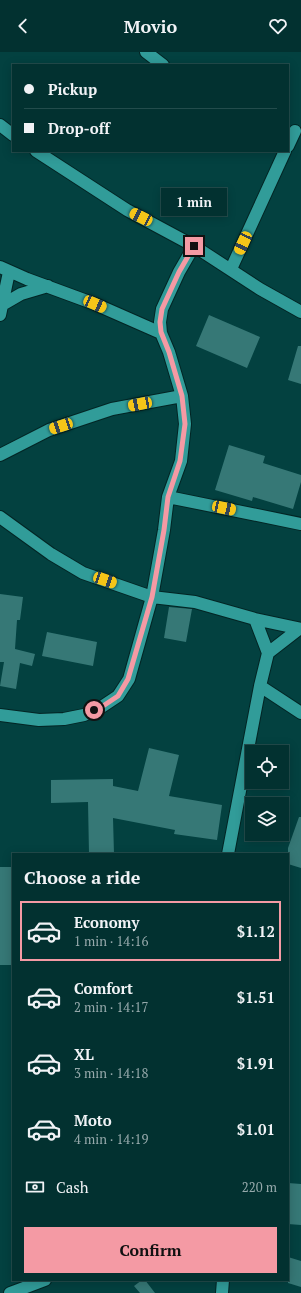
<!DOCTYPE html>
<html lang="en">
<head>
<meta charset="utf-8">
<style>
  :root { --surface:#023130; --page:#0c3938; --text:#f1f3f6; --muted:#96a9ab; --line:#234c4c; --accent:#f49aa4 }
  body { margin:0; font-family:"PT Serif",serif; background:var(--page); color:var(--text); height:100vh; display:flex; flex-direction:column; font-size:15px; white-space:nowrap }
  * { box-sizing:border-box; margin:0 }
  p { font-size:13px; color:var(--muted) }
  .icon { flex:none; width:22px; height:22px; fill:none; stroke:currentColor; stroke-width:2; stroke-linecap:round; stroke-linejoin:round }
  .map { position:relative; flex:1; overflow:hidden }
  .panel { position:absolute; left:12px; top:801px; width:277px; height:428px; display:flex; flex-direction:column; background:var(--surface); border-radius:0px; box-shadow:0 2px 10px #0003,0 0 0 1px var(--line) }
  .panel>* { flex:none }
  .hud { position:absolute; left:12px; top:12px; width:277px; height:88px; border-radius:0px; box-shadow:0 2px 10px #0003,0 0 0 1px var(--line); display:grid; align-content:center; height:88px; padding:0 12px; background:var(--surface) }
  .fabs { position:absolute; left:245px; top:693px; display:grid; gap:8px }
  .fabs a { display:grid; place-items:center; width:44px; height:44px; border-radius:0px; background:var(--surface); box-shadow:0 2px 10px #0003,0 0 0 1px var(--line); font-size:20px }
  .end { position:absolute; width:18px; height:18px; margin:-9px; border:5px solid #f49aa4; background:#111; box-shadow:0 0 0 2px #111 }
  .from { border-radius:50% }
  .bubble { position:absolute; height:28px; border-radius:0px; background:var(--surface); box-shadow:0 2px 10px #0003,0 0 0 1px var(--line); font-size:13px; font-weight:600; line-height:28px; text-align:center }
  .car { position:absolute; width:12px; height:24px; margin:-12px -6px; border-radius:5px; box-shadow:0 0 3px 1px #0007; background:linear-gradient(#f5c518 24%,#345 0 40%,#f5c518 0 76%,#345 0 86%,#f5c518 0) }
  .hud b { display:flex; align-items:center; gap:14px; height:38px; font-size:15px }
  .hud b+b { border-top:1px solid var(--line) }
  .hud i { width:10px; height:10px; background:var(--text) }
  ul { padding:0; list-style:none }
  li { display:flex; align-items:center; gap:12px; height:60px; margin:0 8px 6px; padding:0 4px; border:2px solid transparent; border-radius:0px }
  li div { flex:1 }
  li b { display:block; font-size:15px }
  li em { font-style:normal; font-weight:600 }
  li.selected { border-color:var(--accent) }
  li>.icon { width:36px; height:36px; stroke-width:1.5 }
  h2 { padding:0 12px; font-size:18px; line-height:48px }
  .pay { display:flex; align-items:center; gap:10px; height:44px; padding:0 12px; font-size:15px }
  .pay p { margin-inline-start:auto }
  .primary-button { display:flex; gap:8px; margin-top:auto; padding:8px 12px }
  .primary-button a { flex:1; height:46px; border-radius:0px; background:var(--accent); color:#111; font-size:16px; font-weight:600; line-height:46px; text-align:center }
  header { display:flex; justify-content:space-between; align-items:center; height:52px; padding:0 12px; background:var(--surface); font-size:18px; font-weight:600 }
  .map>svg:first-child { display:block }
  .building { fill:#367876 }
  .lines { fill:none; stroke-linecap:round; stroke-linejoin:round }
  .minor-casing { stroke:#032524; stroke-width:14 }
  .minor { stroke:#319c99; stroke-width:12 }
  .route { stroke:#f49aa4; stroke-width:5 }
</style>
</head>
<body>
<header><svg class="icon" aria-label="back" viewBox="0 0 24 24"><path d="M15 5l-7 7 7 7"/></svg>Movio<svg class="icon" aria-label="heart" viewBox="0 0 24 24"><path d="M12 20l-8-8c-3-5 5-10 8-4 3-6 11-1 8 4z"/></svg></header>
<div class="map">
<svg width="301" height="1241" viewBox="0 0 301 1241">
  <rect width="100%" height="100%" fill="#034140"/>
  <path class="building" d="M 209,263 L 260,285 L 247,316 L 196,294 Z
    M 298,294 L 301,294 L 301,332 L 288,328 Z
    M 229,393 L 265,404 L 263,411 L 301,423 L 301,430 L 293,457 L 253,445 L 252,449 L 215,438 Z
    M 0,542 L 23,545 L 20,568 L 17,568 L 15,597 L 35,602 L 32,614 L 20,611 L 16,637 L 0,634 L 4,610 L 0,610 Z
    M 169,555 L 192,557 L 186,590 L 164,586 Z
    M 47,580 L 97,590 L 93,614 L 42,604 Z
    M 149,696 L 179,703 L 169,744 L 222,753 L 217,788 L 174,782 L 175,778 L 113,766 L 114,802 L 89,802 L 88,750 L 51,751 L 51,728 L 113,727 L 113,734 L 138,739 Z
    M 299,765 L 301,765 L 301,816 L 288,812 L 288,796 Z
    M 0,815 L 13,815 L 13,913 L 0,913 Z
    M 288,1131 L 301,1132 L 301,1173 L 288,1172 Z
    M 288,1205 L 301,1209 L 301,1235 L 288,1231 Z
    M 142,1228 L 145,1228 L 155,1241 L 140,1241 L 134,1234 Z"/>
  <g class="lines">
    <g class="minor-casing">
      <path id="minor" d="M 146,0 L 163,13
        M 0,73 L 13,83
        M 288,94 L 295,79
        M 36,99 L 127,158 L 194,194 L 260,237 L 301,260
        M 0,215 L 27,227 L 95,252 L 161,281
        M 231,217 L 285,99
        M 2,253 L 21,242 L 48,234
        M 0,263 L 9,220
        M 0,403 L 49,378 L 112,357 L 182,344
        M 168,445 L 301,472
        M 0,465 L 51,502 L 83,521 L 152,545 L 195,550 L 255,567 L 301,577
        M 268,601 L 299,577
        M 260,634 L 301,661
        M 0,663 L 39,668 L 64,667 L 84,663 L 103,654 L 118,644 L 129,627 L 152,545 L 164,478 L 168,445 L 181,409 L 185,372 L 182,344 L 169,300 L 161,281 L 160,270 L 162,257 L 179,220 L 194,194
        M 228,802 L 260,634 L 268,601 L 255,567
        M 10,1241 L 45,1228
        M 222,1241 L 223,1228"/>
    </g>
    <use href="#minor" class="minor"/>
  </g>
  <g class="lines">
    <path class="route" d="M 94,658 L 103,654 L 118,644 L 128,627 L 152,545 L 164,478 L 168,445 L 180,409 L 185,372 L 182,344 L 169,300 L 161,280 L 160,270 L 162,257 L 179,220 L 194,194"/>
  </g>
</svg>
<div class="fabs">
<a><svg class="icon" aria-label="locate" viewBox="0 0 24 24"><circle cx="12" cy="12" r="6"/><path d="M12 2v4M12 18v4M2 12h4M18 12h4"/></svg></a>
<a><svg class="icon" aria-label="layers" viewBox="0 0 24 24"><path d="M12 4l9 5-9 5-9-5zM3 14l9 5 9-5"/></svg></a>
</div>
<i class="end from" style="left:94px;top:658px"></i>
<i class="end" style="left:194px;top:194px"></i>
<div class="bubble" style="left:161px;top:136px;width:66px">1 min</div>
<i class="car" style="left:141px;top:165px;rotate:297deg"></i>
<i class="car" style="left:243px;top:191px;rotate:205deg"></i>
<i class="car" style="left:95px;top:252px;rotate:114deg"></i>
<i class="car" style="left:140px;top:352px;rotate:259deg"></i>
<i class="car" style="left:61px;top:374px;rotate:252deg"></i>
<i class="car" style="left:224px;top:456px;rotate:102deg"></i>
<i class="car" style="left:105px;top:528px;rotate:109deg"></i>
<div class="hud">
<b><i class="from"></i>Pickup</b>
<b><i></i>Drop-off</b>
</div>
<section class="panel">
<h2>Choose a ride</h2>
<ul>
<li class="selected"><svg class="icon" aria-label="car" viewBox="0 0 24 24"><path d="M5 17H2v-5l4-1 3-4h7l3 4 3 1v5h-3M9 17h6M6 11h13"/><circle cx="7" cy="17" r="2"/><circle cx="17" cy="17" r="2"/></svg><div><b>Economy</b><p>1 min · 14:16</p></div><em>$1.12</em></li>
<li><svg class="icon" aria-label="car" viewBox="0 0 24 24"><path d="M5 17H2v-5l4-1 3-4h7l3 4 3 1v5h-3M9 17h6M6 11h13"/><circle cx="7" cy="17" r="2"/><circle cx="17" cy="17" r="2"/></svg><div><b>Comfort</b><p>2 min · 14:17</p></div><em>$1.51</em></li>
<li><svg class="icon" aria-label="car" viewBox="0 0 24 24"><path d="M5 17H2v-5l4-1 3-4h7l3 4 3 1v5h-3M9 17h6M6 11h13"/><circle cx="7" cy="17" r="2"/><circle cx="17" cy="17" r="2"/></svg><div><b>XL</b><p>3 min · 14:18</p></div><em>$1.91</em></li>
<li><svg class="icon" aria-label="car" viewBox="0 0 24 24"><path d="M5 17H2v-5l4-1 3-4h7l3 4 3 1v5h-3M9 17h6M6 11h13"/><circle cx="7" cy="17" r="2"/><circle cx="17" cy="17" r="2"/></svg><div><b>Moto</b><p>4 min · 14:19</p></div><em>$1.01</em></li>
</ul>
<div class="pay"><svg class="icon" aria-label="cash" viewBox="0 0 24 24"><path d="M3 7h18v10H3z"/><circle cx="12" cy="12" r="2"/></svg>Cash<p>220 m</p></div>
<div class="primary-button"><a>Confirm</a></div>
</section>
</div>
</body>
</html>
